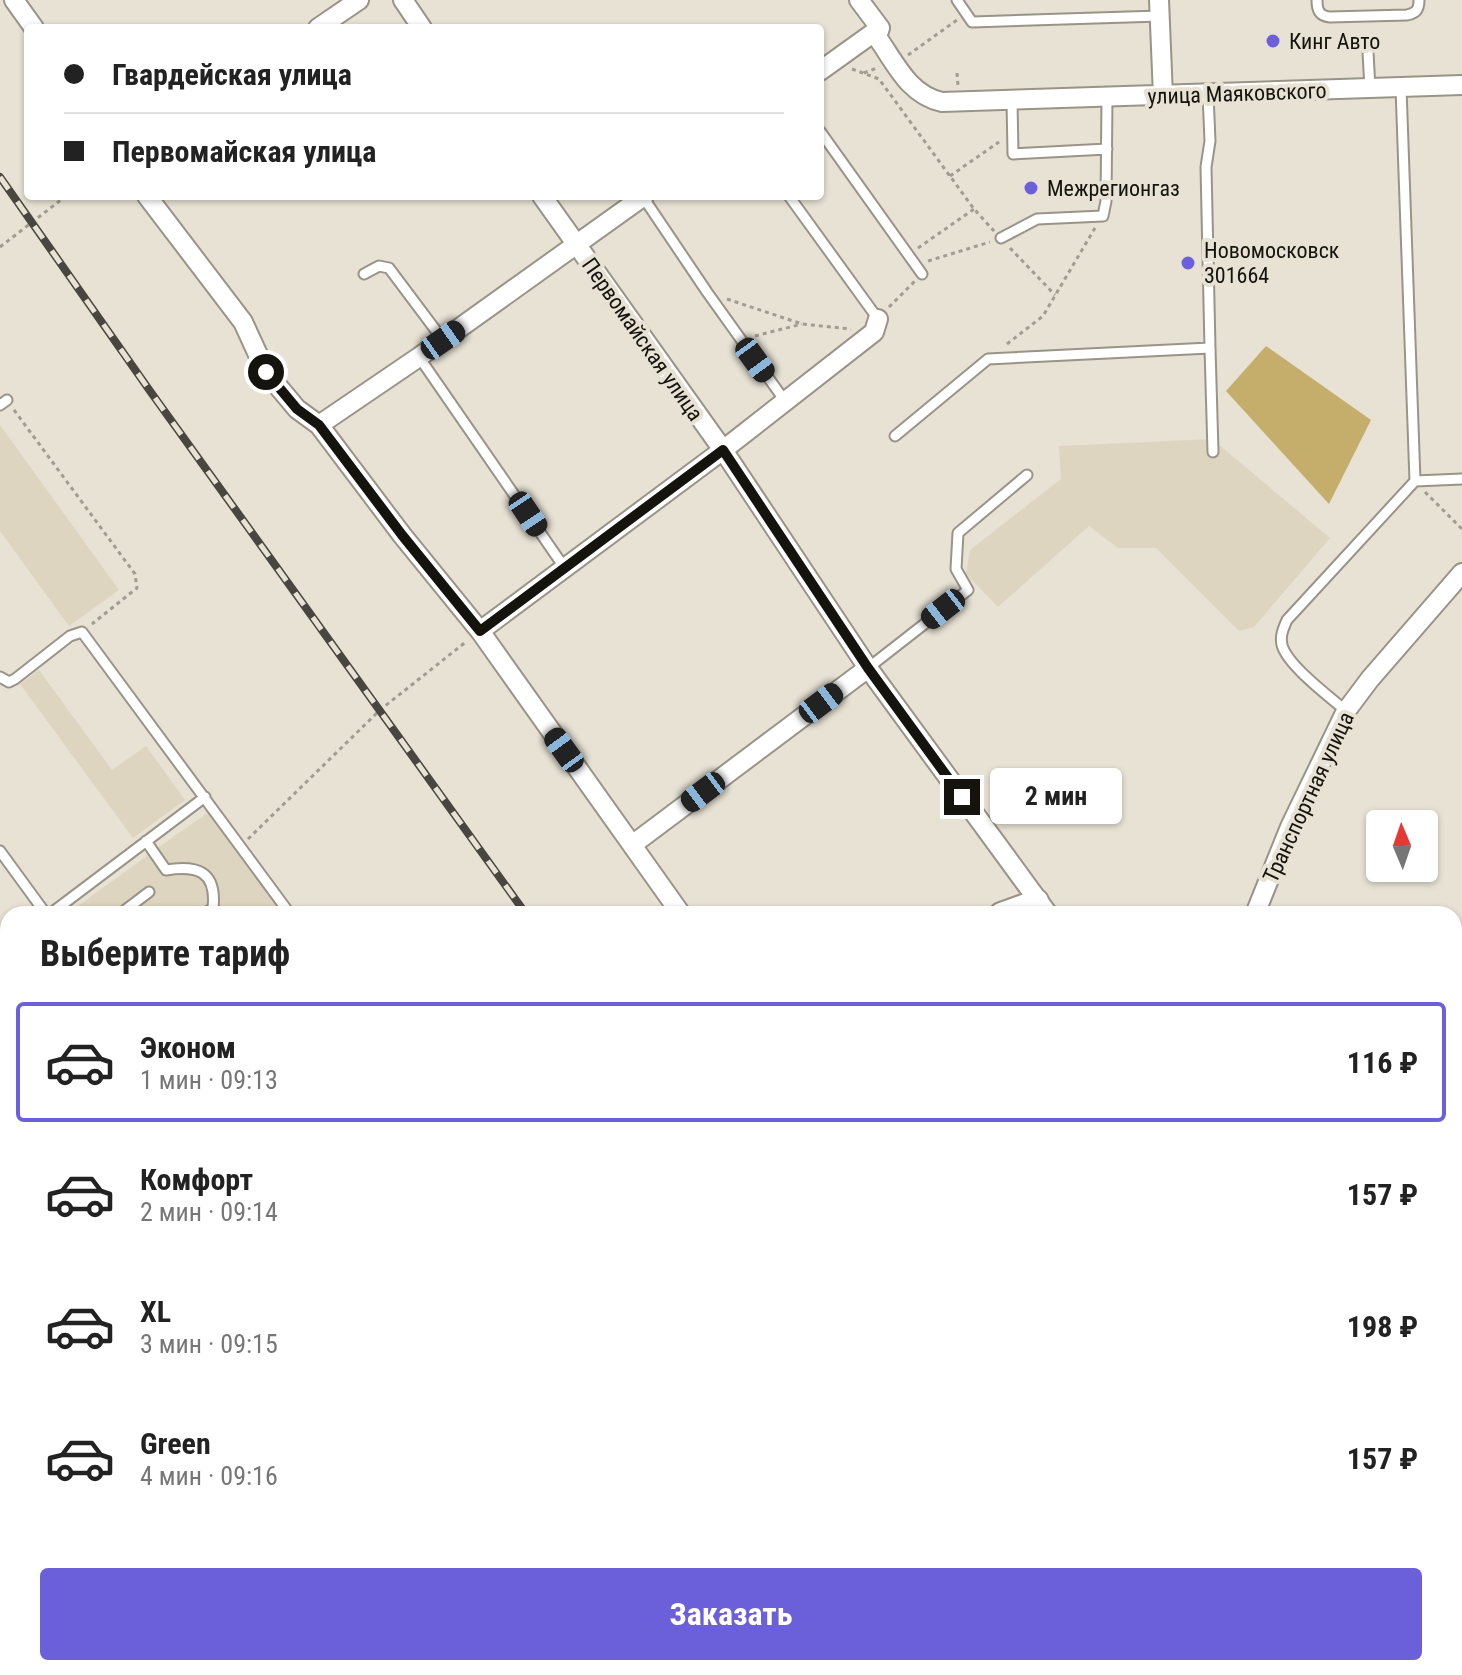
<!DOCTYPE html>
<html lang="ru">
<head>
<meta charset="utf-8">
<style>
  :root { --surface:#fff; --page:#f6f6f6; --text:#222; --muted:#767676; --line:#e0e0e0; --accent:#6c60da }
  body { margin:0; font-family:"Roboto Condensed",sans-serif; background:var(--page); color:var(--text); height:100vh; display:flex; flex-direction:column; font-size:30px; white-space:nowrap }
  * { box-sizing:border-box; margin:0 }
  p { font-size:26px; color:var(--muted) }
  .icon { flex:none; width:44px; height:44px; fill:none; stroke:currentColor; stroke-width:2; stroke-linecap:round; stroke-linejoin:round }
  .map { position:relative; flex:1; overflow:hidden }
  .drawer { position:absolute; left:0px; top:906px; width:1462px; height:770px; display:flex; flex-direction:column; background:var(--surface); border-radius:24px 24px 0 0; box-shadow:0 2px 6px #0004 }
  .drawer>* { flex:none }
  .guide { position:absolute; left:24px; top:24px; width:800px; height:176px; border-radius:8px; box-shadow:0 2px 6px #0004; display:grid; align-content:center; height:176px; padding:0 40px; background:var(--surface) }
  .needle { width:52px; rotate:358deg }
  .tools { position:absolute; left:1366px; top:810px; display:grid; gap:16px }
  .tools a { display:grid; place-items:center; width:72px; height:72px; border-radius:8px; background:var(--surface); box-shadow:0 2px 6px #0004; font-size:40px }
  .end { position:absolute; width:36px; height:36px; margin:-18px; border:10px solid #14130e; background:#fff; box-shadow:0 0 0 4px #fff }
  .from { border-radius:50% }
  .bubble { position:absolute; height:56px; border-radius:8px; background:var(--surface); box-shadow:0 2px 6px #0004; font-size:26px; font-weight:700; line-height:56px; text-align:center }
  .car { position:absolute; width:24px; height:48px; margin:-24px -12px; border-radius:10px; box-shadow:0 0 6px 2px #0007; background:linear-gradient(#222 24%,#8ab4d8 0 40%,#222 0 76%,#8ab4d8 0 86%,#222 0) }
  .guide b { display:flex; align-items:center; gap:28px; height:76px; font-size:30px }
  .guide b+b { border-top:2px solid var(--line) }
  .guide i { width:20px; height:20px; background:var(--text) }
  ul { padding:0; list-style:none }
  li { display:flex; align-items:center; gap:24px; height:120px; margin:0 16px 12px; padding:0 24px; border:4px solid transparent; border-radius:8px }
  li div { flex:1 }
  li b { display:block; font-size:30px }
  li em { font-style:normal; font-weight:700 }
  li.selected { border-color:var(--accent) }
  li>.icon { width:72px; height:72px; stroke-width:1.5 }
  h2 { padding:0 40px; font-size:36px; line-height:96px }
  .action { display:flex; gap:16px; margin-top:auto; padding:16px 40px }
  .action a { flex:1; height:92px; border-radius:8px; background:var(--accent); color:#fff; font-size:32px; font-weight:700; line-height:92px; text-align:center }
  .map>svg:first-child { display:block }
  .built { fill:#ddd5c0 }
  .green { fill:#c5ad6c }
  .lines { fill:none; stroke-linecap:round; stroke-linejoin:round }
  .service-casing { stroke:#999487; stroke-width:13 }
  .minor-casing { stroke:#999487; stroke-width:22 }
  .tertiary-casing { stroke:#999487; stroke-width:26 }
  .secondary-casing { stroke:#999487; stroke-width:30 }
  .path { stroke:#9f9c91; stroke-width:3; stroke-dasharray:4 4; stroke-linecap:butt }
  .service { stroke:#fff; stroke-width:9 }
  .minor { stroke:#fff; stroke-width:18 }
  .tertiary { stroke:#fff; stroke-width:22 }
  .secondary { stroke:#deddfc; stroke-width:26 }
  .rail-casing { stroke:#48463f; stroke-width:8 }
  .rail { stroke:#e7e2d4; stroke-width:5; stroke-dasharray:15; stroke-linecap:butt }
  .route { stroke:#14130e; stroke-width:10 }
  .poi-dot { fill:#6c60da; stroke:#e7e2d4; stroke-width:3 }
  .labels { text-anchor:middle; stroke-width:8; stroke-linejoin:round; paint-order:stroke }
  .poi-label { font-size:22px; fill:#14130e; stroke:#e7e2d4; text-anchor:start }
  .street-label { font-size:22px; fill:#14130e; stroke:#e7e2d4 }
</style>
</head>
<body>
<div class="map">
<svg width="1462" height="1675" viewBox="0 0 1462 1675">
  <rect width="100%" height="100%" fill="#e7e2d4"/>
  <path class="built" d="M 0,425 L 119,590 L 69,626 L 0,531 Z
    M 1212,439 L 1330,538 L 1254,627 L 1239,631 L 1156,548 L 1118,548 L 1089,526 L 998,607 L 966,574 L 970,550 L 1061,479 L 1059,446 Z
    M 39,670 L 112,770 L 146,746 L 185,800 L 133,838 L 20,684 Z
    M 209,812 L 284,914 L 67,914 L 159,847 Z
    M 8,957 L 8,1026 L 0,1015 L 0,963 Z
    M 1462,1056 L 1462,1102 L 1454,1111 L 1454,1064 Z
    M 1462,1109 L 1462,1198 L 1454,1187 L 1454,1117 Z
    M 1454,1347 L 1462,1359 L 1462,1675 L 473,1675 L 468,1668 L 1454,1668 Z"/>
  <path class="green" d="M 1266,346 L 1371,420 L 1329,504 L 1226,391 Z"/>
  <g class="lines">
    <g class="service-casing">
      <path id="service" d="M 957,0 L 972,22 L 1160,16
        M 1317,0 C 1317,10 1319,16 1330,17 L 1407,15 C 1416,13 1419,10 1419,0
        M 1368,52 L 1370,89
        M 1012,101 L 1013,154 L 1107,149
        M 820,131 L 922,274
        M 789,196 L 878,319
        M 643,197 L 707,292 L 785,401
        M 1001,238 L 1037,219 L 1103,216 L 1106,201 L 1107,98
        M 364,274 L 379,266 L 389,268 L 443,340
        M 1210,348 L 1213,452
        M 419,357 L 564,567
        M 0,405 L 7,400
        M 895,436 L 988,359 L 1210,348 L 1206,167 L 1210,141 L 1208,94
        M 1415,481 L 1462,479
        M 868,668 L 968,590 L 956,569 L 958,533 L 1027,475
        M 0,677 L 9,682 L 15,679 L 70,636 L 82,632 L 290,914
        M 1346,711 C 1330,697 1287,665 1282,645 C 1280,636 1283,629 1287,620 L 1415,481 L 1401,88
        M 146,841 L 166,870 C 197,865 217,871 213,908 L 204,914
        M 0,851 L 46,914
        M 50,914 L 205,797
        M 120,914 L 149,892
        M 0,952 L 8,945
        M 0,1157 L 8,1151"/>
    </g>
    <g class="minor-casing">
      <path id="minor" d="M 14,0 L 34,28
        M 403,0 L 422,28
        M 859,0 L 880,28 L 877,37 C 896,64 909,95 942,102 L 1462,85
        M 1159,0 L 1163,96
        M 318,28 L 359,0
        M 820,71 L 880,28
        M 147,196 L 243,322 L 266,372 L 297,409 L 319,425 L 402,535 L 480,631 L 681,914
        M 542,196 L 723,450 L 868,668 L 1048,914
        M 319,425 L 419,357 L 644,196
        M 480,631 L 723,450 L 874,332 L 878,319
        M 632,845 L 868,668
        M 1255,914 L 1290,827 L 1346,711 L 1370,679 L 1462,573
        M 0,1285 L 8,1279
        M 1454,1321 L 1462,1333
        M 0,1625 L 8,1620
        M 398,1675 L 408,1668"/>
    </g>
    <g class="tertiary-casing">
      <path id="tertiary" d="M 1001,914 L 1037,901"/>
    </g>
    <g class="secondary-casing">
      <path id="secondary" d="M 0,1055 L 8,1067
        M 431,1668 L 436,1675"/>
    </g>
    <path class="path" d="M 908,55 L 957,20
      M 852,69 L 879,79 L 974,209 L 994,231
      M 864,73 L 879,67
      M 957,73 L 958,86
      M 950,176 L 999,142
      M 0,247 L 66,196
      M 918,248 L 974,209
      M 1010,248 L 1055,295
      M 928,261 L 990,242
      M 727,299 L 802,324 L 851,329
      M 889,307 L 915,281
      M 755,336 L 802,324
      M 1007,344 L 1043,316 L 1095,228
      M 14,410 L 135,574 L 137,588 L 92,624
      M 1425,492 L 1462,529
      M 248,839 L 380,710 L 467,641"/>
    <use href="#service" class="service"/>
    <use href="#minor" class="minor"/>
    <use href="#tertiary" class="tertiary"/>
    <use href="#secondary" class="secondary"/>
    <g class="rail-casing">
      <path id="rail" d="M 0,177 L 150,391 L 526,914
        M 1068,1668 L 1073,1675"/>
    </g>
    <use href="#rail" class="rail"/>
  </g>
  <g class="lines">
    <path class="route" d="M 266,372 L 297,409 L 319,425 L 402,535 L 480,631 L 723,450 L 868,668 L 962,797"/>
  </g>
  <g class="poi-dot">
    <circle cx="1273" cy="41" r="8"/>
    <circle cx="1031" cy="188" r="8"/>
    <circle cx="1188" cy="263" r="8"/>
  </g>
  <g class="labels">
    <g class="poi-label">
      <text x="1289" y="49">Кинг Авто</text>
      <text x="1047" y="196">Межрегионгаз</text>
      <text x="1204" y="258">Новомосковск<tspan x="1204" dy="25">301664</tspan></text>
    </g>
    <g class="street-label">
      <text transform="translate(1237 93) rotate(-2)" y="8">улица Маяковского</text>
      <text transform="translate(643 339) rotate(55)" y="8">Первомайская улица</text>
      <text transform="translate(1308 797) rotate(-65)" y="8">Транспортная улица</text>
    </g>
  </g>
</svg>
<div class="tools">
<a><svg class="needle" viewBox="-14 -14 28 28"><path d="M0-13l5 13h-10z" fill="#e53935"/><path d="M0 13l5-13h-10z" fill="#767676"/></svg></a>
</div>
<i class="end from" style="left:266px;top:372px"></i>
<i class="end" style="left:962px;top:797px"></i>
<div class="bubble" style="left:990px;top:768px;width:132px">2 мин</div>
<i class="car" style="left:443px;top:340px;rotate:55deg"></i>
<i class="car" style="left:755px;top:360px;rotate:144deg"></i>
<i class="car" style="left:528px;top:514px;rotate:146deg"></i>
<i class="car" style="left:943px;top:609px;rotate:232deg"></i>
<i class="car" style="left:821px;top:703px;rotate:53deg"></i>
<i class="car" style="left:564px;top:750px;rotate:324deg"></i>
<i class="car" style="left:703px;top:792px;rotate:233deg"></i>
<div class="guide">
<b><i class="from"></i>Гвардейская улица</b>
<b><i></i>Первомайская улица</b>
</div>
<section class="drawer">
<h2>Выберите тариф</h2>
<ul>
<li class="selected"><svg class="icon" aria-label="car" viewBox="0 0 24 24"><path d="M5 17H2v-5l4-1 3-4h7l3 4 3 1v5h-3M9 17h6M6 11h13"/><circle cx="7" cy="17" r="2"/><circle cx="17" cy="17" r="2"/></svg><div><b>Эконом</b><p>1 мин · 09:13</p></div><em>116 ₽</em></li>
<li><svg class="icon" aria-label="car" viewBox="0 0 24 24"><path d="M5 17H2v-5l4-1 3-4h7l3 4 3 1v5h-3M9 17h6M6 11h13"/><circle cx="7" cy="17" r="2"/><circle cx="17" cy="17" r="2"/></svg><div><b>Комфорт</b><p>2 мин · 09:14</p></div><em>157 ₽</em></li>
<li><svg class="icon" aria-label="car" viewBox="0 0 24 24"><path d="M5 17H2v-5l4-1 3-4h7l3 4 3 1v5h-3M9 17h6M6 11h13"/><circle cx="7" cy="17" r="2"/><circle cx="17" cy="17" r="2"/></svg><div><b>XL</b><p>3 мин · 09:15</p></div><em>198 ₽</em></li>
<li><svg class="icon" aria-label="car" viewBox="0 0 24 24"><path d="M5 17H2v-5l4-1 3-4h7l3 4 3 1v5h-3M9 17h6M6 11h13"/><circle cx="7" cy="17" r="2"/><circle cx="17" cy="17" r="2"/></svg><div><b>Green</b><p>4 мин · 09:16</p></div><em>157 ₽</em></li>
</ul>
<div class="action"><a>Заказать</a></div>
</section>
</div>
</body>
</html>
